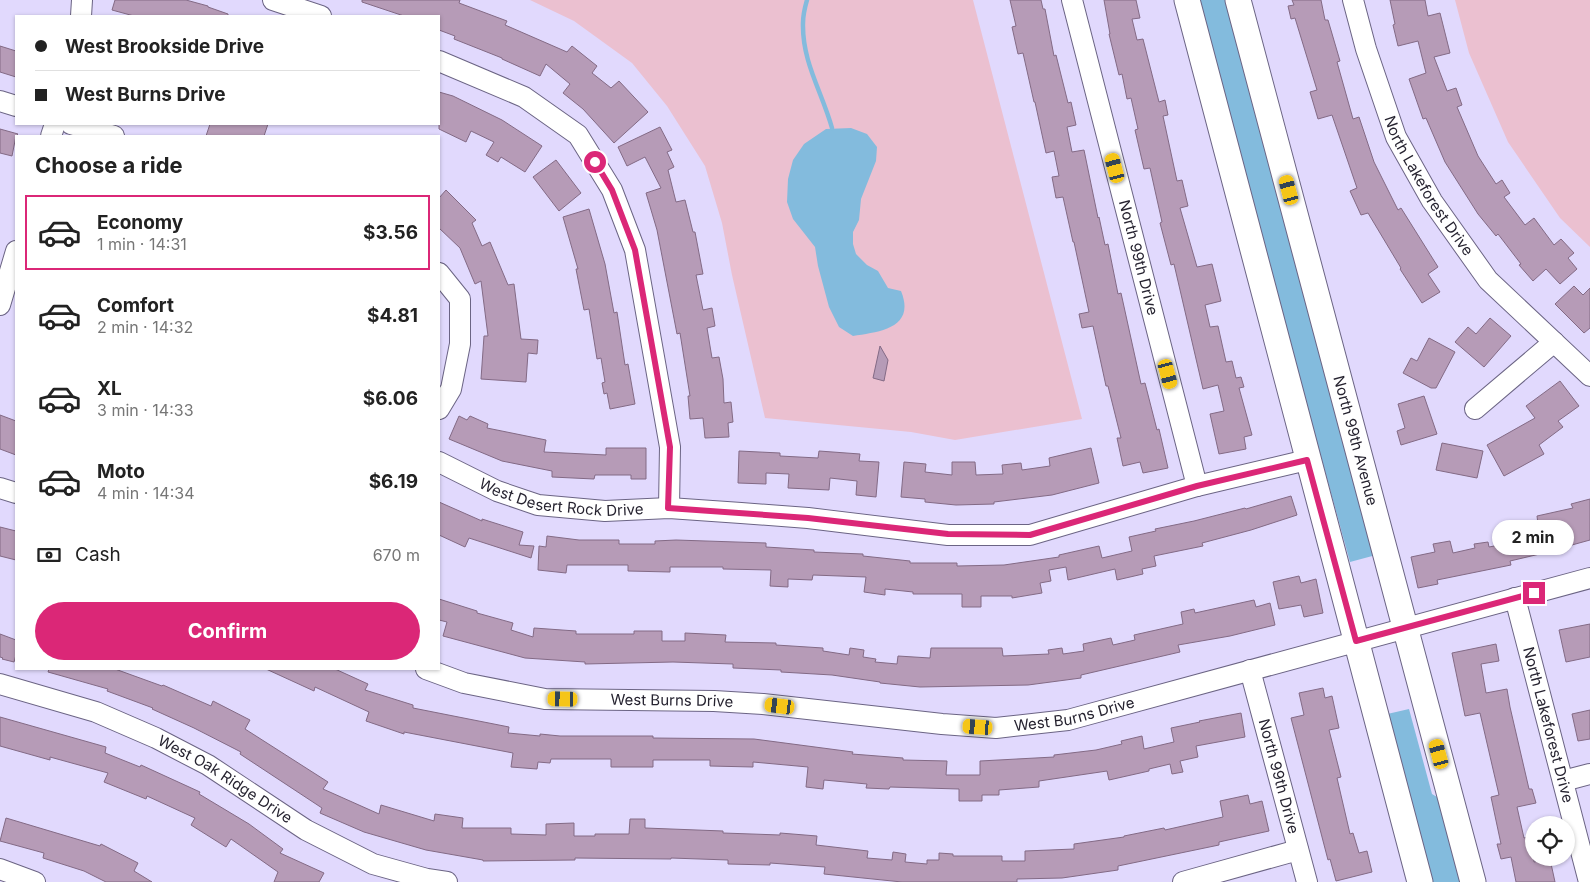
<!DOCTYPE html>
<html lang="en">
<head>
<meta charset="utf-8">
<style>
  :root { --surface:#fff; --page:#f6f6f6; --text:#222; --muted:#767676; --line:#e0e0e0; --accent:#db2777 }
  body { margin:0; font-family:Inter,sans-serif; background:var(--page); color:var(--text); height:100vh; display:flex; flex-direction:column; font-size:19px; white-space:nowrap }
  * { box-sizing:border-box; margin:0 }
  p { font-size:16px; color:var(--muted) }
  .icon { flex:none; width:28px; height:28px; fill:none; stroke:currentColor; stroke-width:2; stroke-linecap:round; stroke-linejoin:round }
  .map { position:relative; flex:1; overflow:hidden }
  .drawer { position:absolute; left:15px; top:135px; width:425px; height:535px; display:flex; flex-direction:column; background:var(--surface); border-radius:0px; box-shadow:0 1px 4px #0004 }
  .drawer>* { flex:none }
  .guide { position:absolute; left:15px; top:15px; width:425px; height:110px; border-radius:0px; box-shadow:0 1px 4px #0004; display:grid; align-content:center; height:110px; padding:0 20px; background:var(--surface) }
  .fabs { position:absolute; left:1525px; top:816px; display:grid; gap:10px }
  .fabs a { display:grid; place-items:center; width:50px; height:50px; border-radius:50%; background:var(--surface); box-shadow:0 1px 4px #0004; font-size:25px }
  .end { position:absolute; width:22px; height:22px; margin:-11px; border:6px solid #db2777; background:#fff; box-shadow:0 0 0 2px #fff }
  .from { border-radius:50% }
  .bubble { position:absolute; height:35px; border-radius:18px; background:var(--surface); box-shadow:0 1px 4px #0004; font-size:16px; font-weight:700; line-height:35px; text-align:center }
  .car { position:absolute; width:15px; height:30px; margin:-15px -8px; border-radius:6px; box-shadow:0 0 4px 1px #0007; background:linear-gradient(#f5c518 24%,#345 0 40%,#f5c518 0 76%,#345 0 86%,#f5c518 0) }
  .guide b { display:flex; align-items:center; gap:18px; height:48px; font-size:19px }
  .guide b+b { border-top:1px solid var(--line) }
  .guide i { width:12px; height:12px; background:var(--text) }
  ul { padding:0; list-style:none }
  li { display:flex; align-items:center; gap:15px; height:75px; margin:0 10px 8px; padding:0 10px; border:2px solid transparent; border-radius:0px }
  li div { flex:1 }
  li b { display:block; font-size:19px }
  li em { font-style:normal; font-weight:700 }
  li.current { border-color:var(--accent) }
  li>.icon { width:45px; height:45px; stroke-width:1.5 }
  h2 { padding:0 20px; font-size:22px; line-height:60px }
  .pay { display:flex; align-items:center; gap:12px; height:55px; padding:0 20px; font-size:19px }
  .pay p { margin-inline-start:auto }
  .cta { display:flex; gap:10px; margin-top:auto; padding:10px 20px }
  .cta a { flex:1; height:58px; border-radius:30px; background:var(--accent); color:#fff; font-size:20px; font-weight:700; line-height:58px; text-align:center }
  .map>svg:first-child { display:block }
  .green { fill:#ebc0d0 }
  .water { fill:#83bbdd }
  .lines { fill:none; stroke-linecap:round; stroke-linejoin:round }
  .stream { stroke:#83bbdd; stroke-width:4.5 }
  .building { fill:#b69bb7; stroke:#836a85 }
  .minor-casing { stroke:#6b6484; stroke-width:22 }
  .major-casing { stroke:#6b6484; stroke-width:27 }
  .minor { stroke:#fff; stroke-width:20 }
  .major { stroke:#fff; stroke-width:25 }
  .route { stroke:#db2777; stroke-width:6 }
  .labels { text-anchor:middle; stroke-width:4; stroke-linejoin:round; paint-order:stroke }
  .street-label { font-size:15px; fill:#262330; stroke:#ede9ff }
</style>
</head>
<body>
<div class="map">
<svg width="1590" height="882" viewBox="0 0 1590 882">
  <rect width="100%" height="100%" fill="#e1d9fd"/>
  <path class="green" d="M 530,0 L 973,0 L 1082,419 L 955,440 L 911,432 L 765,418 L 732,275 L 722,223 L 705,166 L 667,106 L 632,63 L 574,21 Z
    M 1455,0 L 1590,0 L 1590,247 L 1560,218 L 1508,142 L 1469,53 Z"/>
  <path class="water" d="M 1195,0 L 1231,0 L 1376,555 L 1350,562 Z
    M 851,128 L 867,134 L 877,147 L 876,161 L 861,199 L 859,220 L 853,232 L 853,244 L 856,254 L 867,265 L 878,271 L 888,288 L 901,291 C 916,328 880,332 853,336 L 839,327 L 829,307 L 818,266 L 815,247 L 793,219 L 787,202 L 788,179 L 793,160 L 804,144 L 826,129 Z
    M 1409,709 L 1432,794 L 1437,797 L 1458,858 L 1464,882 L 1428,882 L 1383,715 Z"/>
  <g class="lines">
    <path class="stream" d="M 807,0 C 805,7 803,16 803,23 C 802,62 822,92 832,128"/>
  </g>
  <path class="building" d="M 115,0 L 186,0 L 208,6 L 208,7 L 228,14 L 228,16 L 134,16 L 112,10 Z
    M 362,0 L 460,0 L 459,3 L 507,21 L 505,25 L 567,52 L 572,46 L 597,66 L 592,73 L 611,88 L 619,81 L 648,112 L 614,143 L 583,109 L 563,93 L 570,84 L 546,64 L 540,76 L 502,59 L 502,58 L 454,39 L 455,36 L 439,30 L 439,16 L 404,16 L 362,2 Z
    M 1010,0 L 1041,0 L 1043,9 L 1045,9 L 1054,56 L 1056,55 L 1068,103 L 1071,102 L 1076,125 L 1067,127 L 1072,152 L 1084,150 L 1098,218 L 1099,217 L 1105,245 L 1108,244 L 1118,294 L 1121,293 L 1141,384 L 1145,383 L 1157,430 L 1159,429 L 1168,468 L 1143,473 L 1140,462 L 1123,466 L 1117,438 L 1121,438 L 1108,386 L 1106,386 L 1093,326 L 1082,328 L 1079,314 L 1089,312 L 1074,242 L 1073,242 L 1063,197 L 1056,198 L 1052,177 L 1059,176 L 1054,151 L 1046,153 L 1035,102 L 1034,102 L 1023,53 L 1018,54 L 1012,27 L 1016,26 Z
    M 1104,0 L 1136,0 L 1140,18 L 1132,19 L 1137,40 L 1143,39 L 1159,102 L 1165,100 L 1168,115 L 1163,116 L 1177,181 L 1182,180 L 1188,206 L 1180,208 L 1197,267 L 1212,264 L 1221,301 L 1205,305 L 1210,327 L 1218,326 L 1226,362 L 1232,361 L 1236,378 L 1241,377 L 1244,387 L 1239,388 L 1252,435 L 1244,437 L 1246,449 L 1219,454 L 1210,414 L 1224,411 L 1218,385 L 1203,389 L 1174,264 L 1171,265 L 1160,223 L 1162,222 L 1150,168 L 1144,169 L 1135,130 L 1138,129 L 1131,98 L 1127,99 L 1122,74 L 1119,75 L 1109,34 L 1110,34 Z
    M 1292,0 L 1321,0 L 1325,20 L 1328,20 L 1340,61 L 1337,62 L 1353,119 L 1359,117 L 1374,162 L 1398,210 L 1401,208 L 1438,267 L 1428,274 L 1440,292 L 1422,303 L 1400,269 L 1401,268 L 1368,213 L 1361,215 L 1350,191 L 1357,188 L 1332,115 L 1318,119 L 1310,92 L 1317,90 L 1295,18 L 1291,19 L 1288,6 L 1294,5 Z
    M 1390,0 L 1425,0 L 1428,16 L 1440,13 L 1450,53 L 1434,57 L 1447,91 L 1456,88 L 1462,105 L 1457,107 L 1478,156 L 1496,184 L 1502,180 L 1510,193 L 1504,197 L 1525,225 L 1534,218 L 1554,245 L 1561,239 L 1574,253 L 1568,258 L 1577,269 L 1560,284 L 1546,269 L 1533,281 L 1519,265 L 1521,264 L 1498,234 L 1496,236 L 1478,214 L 1445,162 L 1426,118 L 1423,119 L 1409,79 L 1426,73 L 1418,41 L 1398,46 L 1393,25 L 1395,24 Z
    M 0,46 L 16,51 L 16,77 L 0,72 Z
    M 439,92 L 453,96 L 502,120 L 542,146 L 525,172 L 501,157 L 498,162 L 486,155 L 494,142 L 471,131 L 466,142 L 439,129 Z
    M 210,124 L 268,124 L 264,136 L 206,136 Z
    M 660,127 L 672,150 L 667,152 L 674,167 L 668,170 L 676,202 L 685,200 L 693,232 L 695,232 L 703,274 L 696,275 L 703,310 L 712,308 L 715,326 L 707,328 L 712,358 L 719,357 L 723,379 L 724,403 L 731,402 L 733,422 L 728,423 L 729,437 L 705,438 L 703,418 L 690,419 L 688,396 L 690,396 L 680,333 L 677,334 L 657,230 L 646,193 L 661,188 L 645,157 L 627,166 L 618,147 Z
    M 0,129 L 18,134 L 16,136 L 12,156 L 0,153 Z
    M 556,160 L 581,193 L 559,211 L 533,177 Z
    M 446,190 L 476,220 L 472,223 L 482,246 L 490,242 L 508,285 L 514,284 L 521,339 L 538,340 L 537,354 L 528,353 L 526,382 L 481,379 L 484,336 L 488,336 L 481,281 L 475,284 L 460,248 L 439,228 L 439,198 Z
    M 589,209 L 605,264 L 614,313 L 617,312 L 625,365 L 628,364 L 635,404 L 610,409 L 607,393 L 604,394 L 602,383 L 605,382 L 601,358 L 597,359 L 589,309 L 584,310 L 576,269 L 578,269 L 563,217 Z
    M 1574,286 L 1583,295 L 1590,288 L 1590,328 L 1584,333 L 1555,304 Z
    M 1490,318 L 1511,336 L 1484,367 L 1455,342 L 1468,327 L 1476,334 Z
    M 1429,338 L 1455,352 L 1436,388 L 1431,388 L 1403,373 L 1411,358 L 1417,361 Z
    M 880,346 L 888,360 L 884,381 L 873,378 Z
    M 1560,381 L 1579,406 L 1558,421 L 1563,427 L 1539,445 L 1544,454 L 1504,476 L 1487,445 L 1535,418 L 1526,406 Z
    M 1424,396 L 1437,434 L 1401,445 L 1397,431 L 1405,428 L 1398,404 Z
    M 0,415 L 16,421 L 16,455 L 0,449 Z
    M 459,416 L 467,420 L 470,416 L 488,424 L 487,428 L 546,440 L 544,452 L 606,455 L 606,448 L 646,448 L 646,479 L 631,479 L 631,475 L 595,475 L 594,479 L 552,477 L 552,471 L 502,461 L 449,439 Z
    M 1442,443 L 1483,451 L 1477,478 L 1436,470 Z
    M 1091,448 L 1099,483 L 1052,495 L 994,502 L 994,504 L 956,505 L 925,502 L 925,499 L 901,497 L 904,462 L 926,464 L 925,472 L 952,475 L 952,462 L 975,462 L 976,475 L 1003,474 L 1002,465 L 1021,463 L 1022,470 L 1050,466 L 1049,458 Z
    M 739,451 L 780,453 L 780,456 L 818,458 L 819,451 L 860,454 L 859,461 L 879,462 L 876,497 L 856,495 L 857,481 L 830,478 L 829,490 L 788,488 L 789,474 L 766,473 L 766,484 L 738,483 Z
    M 1291,496 L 1297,515 L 1251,530 L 1202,543 L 1203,546 L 1154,556 L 1156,566 L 1142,569 L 1143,574 L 1117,580 L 1115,569 L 1068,580 L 1066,567 L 1049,570 L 1051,581 L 1040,583 L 1042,593 L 1012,598 L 1012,596 L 981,596 L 981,607 L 962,607 L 962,594 L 913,594 L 913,592 L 885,589 L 885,595 L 864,592 L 866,577 L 813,575 L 812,580 L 788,579 L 788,587 L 770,586 L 771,570 L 723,569 L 723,567 L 670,567 L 670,572 L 628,571 L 628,565 L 567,565 L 566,573 L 538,570 L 539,546 L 546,547 L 547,536 L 579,540 L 619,540 L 619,544 L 655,544 L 655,541 L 676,540 L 766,543 L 766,547 L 814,550 L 814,552 L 863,554 L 863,556 L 910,561 L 910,563 L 957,563 L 957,566 L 1004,565 L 1059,557 L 1059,555 L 1099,546 L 1102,558 L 1132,551 L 1129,537 L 1156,531 L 1155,529 L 1194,521 L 1245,508 L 1246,509 Z
    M 1590,499 L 1590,540 L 1561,548 L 1561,549 L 1510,561 L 1511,565 L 1437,580 L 1438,584 L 1418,588 L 1411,557 L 1435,552 L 1433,544 L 1450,541 L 1453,553 L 1475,548 L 1474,544 L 1488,542 L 1489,547 L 1516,542 L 1514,529 L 1538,524 L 1537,516 L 1573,508 L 1571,504 Z
    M 439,502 L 482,521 L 482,519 L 523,532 L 519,545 L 534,546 L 531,558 L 469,538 L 465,547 L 439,535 Z
    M 0,527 L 16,531 L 16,560 L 0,556 Z
    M 1299,576 L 1301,583 L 1316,579 L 1323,613 L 1304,617 L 1301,605 L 1279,609 L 1273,582 Z
    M 439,599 L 477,611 L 477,613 L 513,623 L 511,630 L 533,637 L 534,628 L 576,631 L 576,634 L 634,634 L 634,631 L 662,631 L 662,641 L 685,641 L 685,633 L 726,635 L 725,642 L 776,643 L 776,645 L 823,648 L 823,651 L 849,655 L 850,648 L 864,650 L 863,657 L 876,659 L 875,662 L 897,664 L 898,656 L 930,658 L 931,648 L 1002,648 L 1003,656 L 1049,654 L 1048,650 L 1062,648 L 1063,654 L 1084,651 L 1083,644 L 1111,638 L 1113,645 L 1135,640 L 1134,635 L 1183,624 L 1181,612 L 1194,609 L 1195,613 L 1254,600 L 1256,607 L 1270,603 L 1275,625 L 1230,636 L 1178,645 L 1180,652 L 1081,675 L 1081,678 L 1028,685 L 920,687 L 880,683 L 880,682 L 832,675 L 781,672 L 781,670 L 733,668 L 733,664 L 673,662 L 585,664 L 585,662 L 525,658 L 443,636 L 447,622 L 439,620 Z
    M 1590,624 L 1590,657 L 1566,662 L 1559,630 Z
    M 0,634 L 16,640 L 16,655 L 14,662 L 2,659 L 3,658 L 0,657 Z
    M 1496,644 L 1499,661 L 1481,664 L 1486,693 L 1507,689 L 1510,707 L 1529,789 L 1532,789 L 1536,803 L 1517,807 L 1524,838 L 1534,836 L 1534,862 L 1550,859 L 1555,882 L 1516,882 L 1511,857 L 1501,859 L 1497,844 L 1501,844 L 1491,797 L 1499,795 L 1480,713 L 1465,716 L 1452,653 Z
    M 49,669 L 115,669 L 162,686 L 163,685 L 211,706 L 213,701 L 250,720 L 245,729 L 328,782 L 323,789 L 379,814 L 381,805 L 434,821 L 435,814 L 463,818 L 462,828 L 511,828 L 511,834 L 546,835 L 546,824 L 574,823 L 574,836 L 595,836 L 595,834 L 629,834 L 630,819 L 645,819 L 645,828 L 723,831 L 723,833 L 780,835 L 780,833 L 817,836 L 816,845 L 868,851 L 867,858 L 892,860 L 893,852 L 906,854 L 905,862 L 927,864 L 927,860 L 939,860 L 939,853 L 953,854 L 953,856 L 1002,856 L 1002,861 L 1025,861 L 1025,851 L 1074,849 L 1074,844 L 1124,837 L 1124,836 L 1164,828 L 1165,830 L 1223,817 L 1220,801 L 1248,795 L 1250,804 L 1262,801 L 1269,831 L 1219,842 L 1219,845 L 1118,866 L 1118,870 L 1062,878 L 1017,879 L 1017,882 L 902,882 L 824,874 L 825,867 L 770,863 L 770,865 L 728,864 L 728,860 L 671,858 L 671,859 L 575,858 L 575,860 L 483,861 L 483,860 L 426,850 L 364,832 L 320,813 L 322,808 L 240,754 L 241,752 L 194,728 L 152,709 L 153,708 L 107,691 L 108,689 L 48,672 Z
    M 266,669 L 335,669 L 368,684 L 365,690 L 413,705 L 413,708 L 509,727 L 508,733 L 540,736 L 540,734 L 560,736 L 653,736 L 653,738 L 754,739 L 853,752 L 852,754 L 903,758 L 903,760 L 947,761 L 946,775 L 980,775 L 980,761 L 1054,757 L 1054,755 L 1096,750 L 1122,744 L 1121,741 L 1142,736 L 1144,749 L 1174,742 L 1171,728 L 1200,722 L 1199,721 L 1241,713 L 1245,737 L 1196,746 L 1198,757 L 1180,761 L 1183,772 L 1172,774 L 1170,764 L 1149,769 L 1149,771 L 1109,780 L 1107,771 L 1039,781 L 1039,787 L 999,790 L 999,795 L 982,795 L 982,801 L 959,801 L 959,789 L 890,787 L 889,789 L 866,788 L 867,784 L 824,780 L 823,789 L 806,787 L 808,767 L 753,762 L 753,767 L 710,766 L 710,760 L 653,760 L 653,767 L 611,767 L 611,759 L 551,759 L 550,763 L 538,762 L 537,769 L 511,767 L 513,753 L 404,732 L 404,734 L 366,721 L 369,712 L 315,687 L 314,691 Z
    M 1323,688 L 1325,698 L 1332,696 L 1339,728 L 1329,730 L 1341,777 L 1337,778 L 1350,834 L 1353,833 L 1359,853 L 1367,851 L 1372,872 L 1336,881 L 1330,859 L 1328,860 L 1291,718 L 1304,715 L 1299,693 Z
    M 1590,710 L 1590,739 L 1578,741 L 1572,714 Z
    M 0,717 L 106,747 L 105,753 L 140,767 L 141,765 L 200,792 L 199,794 L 249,824 L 283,849 L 280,853 L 324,873 L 319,882 L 274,882 L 278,872 L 231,839 L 226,847 L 191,825 L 195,818 L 147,796 L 146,799 L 104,782 L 108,773 L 50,757 L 50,760 L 0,746 Z
    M 6,818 L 100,846 L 101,844 L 138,863 L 134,871 L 152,882 L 106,882 L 84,871 L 43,858 L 44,853 L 0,841 Z"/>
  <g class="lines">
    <g class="minor-casing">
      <g id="minor">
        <path d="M 273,0 L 321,16"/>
        <path id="s1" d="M 1072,0 L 1197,486"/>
        <path id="s2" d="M 1353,0 L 1366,49 L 1396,137 L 1432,201 L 1488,280 L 1590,376"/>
        <path d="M 81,16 L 82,0"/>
        <path d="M 439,61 L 524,97 L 578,135 L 612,190 L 635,250 L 670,447 L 669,508"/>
        <path d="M 0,101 L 16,106"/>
        <path d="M 71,124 L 114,136"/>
        <path d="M 51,136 L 55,124"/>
        <path d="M 439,273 L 460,299 L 460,344 L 451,389 L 439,409"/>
        <path d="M 0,305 L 16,251"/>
        <path d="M 1475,409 L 1554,342"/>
        <path id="s3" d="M 439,462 L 497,491 L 538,505 L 605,511 L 669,508 L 741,513 L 808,518 L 948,535 L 1030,535 L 1197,486 L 1307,460"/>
        <path d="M 0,488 L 16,493"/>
        <path id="s4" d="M 1515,598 L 1589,882"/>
        <path id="s5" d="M 426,669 L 464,683 L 545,699 L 714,701 L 763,704 L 942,724 L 996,728 L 1068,720 L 1590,578"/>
        <path id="s6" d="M 1250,670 L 1307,882"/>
        <path id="s7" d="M 0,684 L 96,712 L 156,738 L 208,765 L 306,830 L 373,864 L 427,879 L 447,882"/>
        <path d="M 1563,781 L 1590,774"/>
        <path d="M 0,869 L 35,882"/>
        <path d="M 1183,882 L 1298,850"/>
      </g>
    </g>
    <g class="major-casing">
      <g id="major">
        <path d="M 1187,0 L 1420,882"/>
        <path id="s8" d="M 1238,0 L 1473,882"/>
      </g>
    </g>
    <use href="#minor" class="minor"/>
    <use href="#major" class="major"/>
  </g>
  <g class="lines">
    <path class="route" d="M 595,162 L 612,190 L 635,250 L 670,447 L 668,508 L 808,518 L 948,534 L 1030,535 L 1197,486 L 1307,460 L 1356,641 L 1534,593"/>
  </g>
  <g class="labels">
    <g class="street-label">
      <text dy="5" stroke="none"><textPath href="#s2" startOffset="202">North Lakeforest Drive</textPath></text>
      <text dy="5" stroke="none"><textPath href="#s1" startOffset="266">North 99th Drive</textPath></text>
      <text dy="5" stroke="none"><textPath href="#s8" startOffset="456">North 99th Avenue</textPath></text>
      <text dy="5" stroke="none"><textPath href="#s3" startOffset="130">West Desert Rock Drive</textPath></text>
      <text dy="5" stroke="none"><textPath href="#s5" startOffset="250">West Burns Drive</textPath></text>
      <text dy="5" stroke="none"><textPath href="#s5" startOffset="655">West Burns Drive</textPath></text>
      <text dy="5" stroke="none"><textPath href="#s4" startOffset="131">North Lakeforest Drive</textPath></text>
      <text dy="5" stroke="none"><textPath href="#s6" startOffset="110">North 99th Drive</textPath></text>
      <text dy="5" stroke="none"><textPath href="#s7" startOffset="246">West Oak Ridge Drive</textPath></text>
    </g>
  </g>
</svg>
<div class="fabs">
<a><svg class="icon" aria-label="locate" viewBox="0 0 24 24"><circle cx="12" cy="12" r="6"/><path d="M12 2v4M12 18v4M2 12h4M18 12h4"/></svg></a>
</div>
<i class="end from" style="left:595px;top:162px"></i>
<i class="end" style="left:1534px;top:593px"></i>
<div class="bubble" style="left:1492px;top:520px;width:82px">2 min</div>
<i class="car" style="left:1115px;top:168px;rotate:345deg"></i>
<i class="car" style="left:1289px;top:190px;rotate:345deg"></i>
<i class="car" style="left:1168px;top:374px;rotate:165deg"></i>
<i class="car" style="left:563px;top:699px;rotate:271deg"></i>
<i class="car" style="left:780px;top:706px;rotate:277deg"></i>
<i class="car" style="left:978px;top:727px;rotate:274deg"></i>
<i class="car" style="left:1439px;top:754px;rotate:345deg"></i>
<div class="guide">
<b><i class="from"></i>West Brookside Drive</b>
<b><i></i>West Burns Drive</b>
</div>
<section class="drawer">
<h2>Choose a ride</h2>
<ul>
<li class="current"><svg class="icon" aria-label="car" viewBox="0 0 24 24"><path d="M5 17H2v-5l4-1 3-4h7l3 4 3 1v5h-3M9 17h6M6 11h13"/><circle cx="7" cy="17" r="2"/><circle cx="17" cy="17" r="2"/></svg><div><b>Economy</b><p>1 min · 14:31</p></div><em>$3.56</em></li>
<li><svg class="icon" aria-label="car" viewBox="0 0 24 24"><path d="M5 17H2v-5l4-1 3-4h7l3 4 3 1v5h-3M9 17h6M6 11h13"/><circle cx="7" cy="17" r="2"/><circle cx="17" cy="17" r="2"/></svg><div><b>Comfort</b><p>2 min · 14:32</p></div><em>$4.81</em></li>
<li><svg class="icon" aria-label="car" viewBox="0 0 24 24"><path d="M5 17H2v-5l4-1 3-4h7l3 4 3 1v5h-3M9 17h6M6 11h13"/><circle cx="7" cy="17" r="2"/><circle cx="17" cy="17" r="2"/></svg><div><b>XL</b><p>3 min · 14:33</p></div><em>$6.06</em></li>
<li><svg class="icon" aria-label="car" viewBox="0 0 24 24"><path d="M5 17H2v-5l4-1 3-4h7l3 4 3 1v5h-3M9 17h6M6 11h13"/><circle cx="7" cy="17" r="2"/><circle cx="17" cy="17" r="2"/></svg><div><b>Moto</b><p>4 min · 14:34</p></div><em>$6.19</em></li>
</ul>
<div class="pay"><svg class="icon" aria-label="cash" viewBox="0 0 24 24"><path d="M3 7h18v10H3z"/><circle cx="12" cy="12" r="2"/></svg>Cash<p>670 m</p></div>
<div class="cta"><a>Confirm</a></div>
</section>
</div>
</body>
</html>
